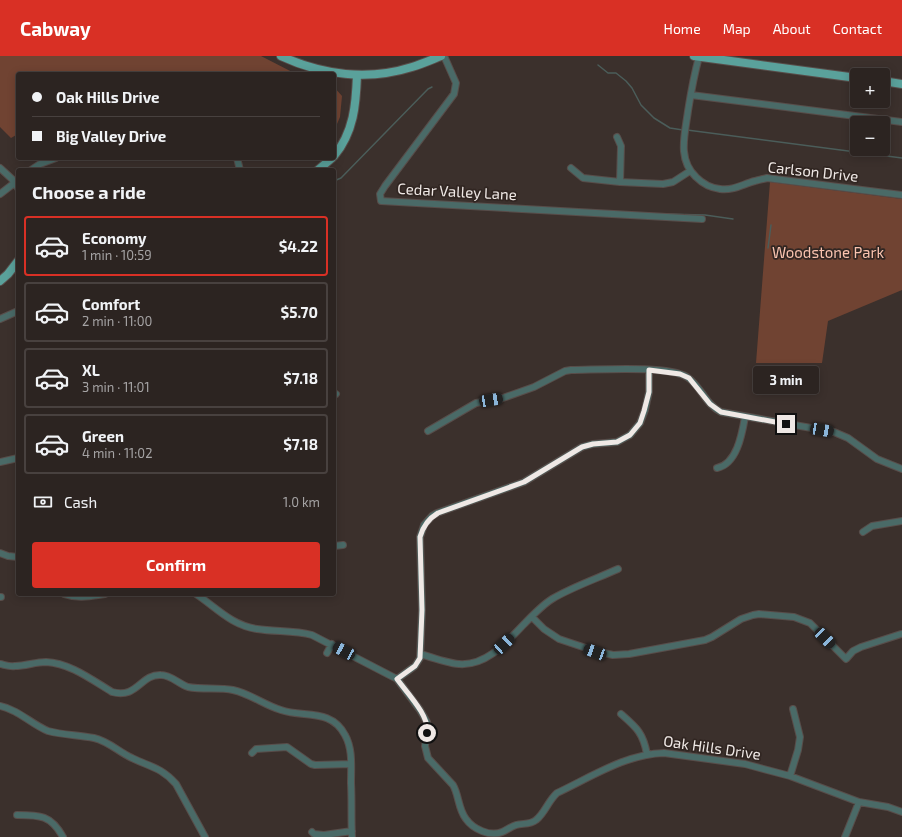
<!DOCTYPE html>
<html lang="en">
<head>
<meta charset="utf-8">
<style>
  :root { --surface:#2c2421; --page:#38302e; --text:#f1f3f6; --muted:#a6a4a5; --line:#48413f; --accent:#d93025 }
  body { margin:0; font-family:"Exo 2",sans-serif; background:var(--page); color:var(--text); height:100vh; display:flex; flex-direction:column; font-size:15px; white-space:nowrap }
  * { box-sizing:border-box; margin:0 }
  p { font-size:13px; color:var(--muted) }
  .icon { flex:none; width:22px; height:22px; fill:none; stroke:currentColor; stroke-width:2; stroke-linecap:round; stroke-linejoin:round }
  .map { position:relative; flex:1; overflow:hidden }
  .details { position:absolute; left:16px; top:112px; width:320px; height:428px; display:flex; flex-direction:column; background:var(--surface); border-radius:4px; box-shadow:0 2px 10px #0003,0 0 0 1px var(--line) }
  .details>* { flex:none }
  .top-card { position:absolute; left:16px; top:16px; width:320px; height:88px; border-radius:4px; box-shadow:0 2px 10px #0003,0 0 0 1px var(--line); display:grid; align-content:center; height:88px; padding:0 16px; background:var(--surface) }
  .controls { position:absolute; left:850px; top:12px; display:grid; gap:8px }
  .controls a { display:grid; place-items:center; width:40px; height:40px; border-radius:4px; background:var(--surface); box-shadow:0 2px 10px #0003,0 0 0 1px var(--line); font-size:20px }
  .end { position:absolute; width:18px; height:18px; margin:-9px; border:5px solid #efe8e5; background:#111; box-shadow:0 0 0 2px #111 }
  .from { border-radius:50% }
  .bubble { position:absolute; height:28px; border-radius:4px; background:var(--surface); box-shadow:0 2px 10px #0003,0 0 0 1px var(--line); font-size:13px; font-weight:700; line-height:28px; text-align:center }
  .car { position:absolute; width:12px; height:24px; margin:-12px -6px; border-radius:5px; box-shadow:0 0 3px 1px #0007; background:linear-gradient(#222 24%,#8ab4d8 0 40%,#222 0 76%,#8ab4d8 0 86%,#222 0) }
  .top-card b { display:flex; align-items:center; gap:14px; height:38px; font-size:15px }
  .top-card b+b { border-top:1px solid var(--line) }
  .top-card i { width:10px; height:10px; background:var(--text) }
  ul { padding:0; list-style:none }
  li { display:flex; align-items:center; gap:12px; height:60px; margin:0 8px 6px; padding:0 8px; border:2px solid var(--line); border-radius:4px }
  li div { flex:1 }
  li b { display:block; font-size:15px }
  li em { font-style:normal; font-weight:700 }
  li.selected { border-color:var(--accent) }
  li>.icon { width:36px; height:36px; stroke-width:1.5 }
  h2 { padding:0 16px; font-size:18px; line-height:48px }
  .pay { display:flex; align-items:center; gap:10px; height:44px; padding:0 16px; font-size:15px }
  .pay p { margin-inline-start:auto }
  .cta { display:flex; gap:8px; margin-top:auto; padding:8px 16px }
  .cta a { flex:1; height:46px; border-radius:4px; background:var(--accent); color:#fff; font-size:16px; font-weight:700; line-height:46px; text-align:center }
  header { display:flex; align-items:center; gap:24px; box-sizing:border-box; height:56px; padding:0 20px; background:var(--accent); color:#fff }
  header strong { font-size:19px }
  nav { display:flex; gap:22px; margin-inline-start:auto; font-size:14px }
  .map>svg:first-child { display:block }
  .green { fill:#704332 }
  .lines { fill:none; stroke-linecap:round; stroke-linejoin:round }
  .stream { stroke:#4b5d5a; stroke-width:1.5 }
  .minor-casing { stroke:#584d4a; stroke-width:8 }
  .major-casing { stroke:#584d4a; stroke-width:10 }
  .minor { stroke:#4a6a67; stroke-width:6 }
  .major { stroke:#5aa19b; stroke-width:8 }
  .route { stroke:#efe8e5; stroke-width:5 }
  .labels { text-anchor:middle; stroke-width:3.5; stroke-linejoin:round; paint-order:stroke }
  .street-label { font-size:15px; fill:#efe8e5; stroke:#312622 }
  .park-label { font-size:15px; fill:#fac3af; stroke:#312622 }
</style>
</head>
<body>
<header>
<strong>Cabway</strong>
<nav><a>Home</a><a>Map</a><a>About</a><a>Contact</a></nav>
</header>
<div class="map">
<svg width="902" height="781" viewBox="0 0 902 781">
  <rect width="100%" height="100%" fill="#3b302c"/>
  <path class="green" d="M 0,0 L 261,0 L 296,18 L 18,18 L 18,78 L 11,82 L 0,71 Z
    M 334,31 L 342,40 L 340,61 L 334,75 Z
    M 770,126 L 902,143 L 902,234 L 828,265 L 822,307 L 756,307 Z"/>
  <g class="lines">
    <path class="stream" d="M 598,9 L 608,17 L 616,17 L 626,25 L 632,32 L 641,49 L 654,62 L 670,72 L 683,74
      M 687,74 L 902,102
      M 301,114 L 306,112
      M 334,125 L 341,122 L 428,33 L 432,31
      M 664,158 L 705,159 L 733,163
      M 768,192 L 771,169"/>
    <g class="minor-casing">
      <path id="minor" d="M 444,0 L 456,27 L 454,38 L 385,130 L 380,138 L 381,145 L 702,163
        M 699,1 C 694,19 691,36 688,55 C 685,78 677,103 696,121 C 702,127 711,132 720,133 C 733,135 743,128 755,125 C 758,124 763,123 767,122 L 902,139
        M 691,39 L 902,66
        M 617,81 L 621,90 L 620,126
        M 237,102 L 240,114
        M 0,112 L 12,123 L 18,132
        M 571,112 L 583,122 L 620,126 L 663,128 L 673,126 L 690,115
        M 31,114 L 40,108 L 56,102
        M 0,138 L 17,125
        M 0,263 L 18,255
        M 334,337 L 336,338
        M 428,375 L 476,347 L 500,343 L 534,331 L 565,315 L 571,314 C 597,314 667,309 687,321 C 701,330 705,348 721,356 L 834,376 L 848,382 L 877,403 L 902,413
        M 0,406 L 18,402
        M 717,412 C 737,408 742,378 745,361
        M 863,476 L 872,470 L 902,465
        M 334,490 L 343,489
        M 0,497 L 8,500 L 18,501
        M 64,538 C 78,543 91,540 105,538
        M 196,538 C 217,552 231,569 257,573 C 276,576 294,574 312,579 L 397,623 L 420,654 L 427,666 L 428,671 L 425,690 L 428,702 L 453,729 C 459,739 458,753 466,763 C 473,773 490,781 502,776 C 507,774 510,771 516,769 C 523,767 530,769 536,764 C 545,757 548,745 557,737 C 591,721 626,698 664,697 L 745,708 L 790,720 L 859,746 L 888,751 L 902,756
        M 0,541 L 1,541
        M 532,561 L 544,573 L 559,583 L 595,595 L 613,599 L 629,598 L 705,584 L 712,581 L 741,563 L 753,559 L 759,558 L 794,561 L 810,567 L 846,603 L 853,595 L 861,591 L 901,578
        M 327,597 L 332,588
        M 421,598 C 433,602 447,607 459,608 C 498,611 522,562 552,543 C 570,532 598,522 618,513
        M 0,608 C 5,609 10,611 15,610 C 26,610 35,606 46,606 C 70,607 92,624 112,636 C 138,643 140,618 161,619 C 171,619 179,628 188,631 C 203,634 219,631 233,634 C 251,638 264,649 281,654 C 304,662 331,652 345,679 C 353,693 351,711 351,727 C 352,745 351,763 352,781
        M 397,623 L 415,610 L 420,602 L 422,554 L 420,481 L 424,469 L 432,460 L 437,457 L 524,426 L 582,391 L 593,388 L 617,386 L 630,379 L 640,367 L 645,354 L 649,336 L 649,314
        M 0,650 C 19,654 31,668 48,675 C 63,679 79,679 94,682 C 108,685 119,696 132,702 C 150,711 161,711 176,728 L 205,781
        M 621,658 C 637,672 643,677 647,698
        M 252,697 L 256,693 L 287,691 L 311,708 L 315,709 L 351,708
        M 790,720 L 798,694 L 800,681 L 793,653
        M 17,759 C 40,759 51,759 63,781
        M 312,776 L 314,778 L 324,779 L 352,775
        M 845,781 L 859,746"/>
    </g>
    <g class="major-casing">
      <path id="major" d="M 281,0 C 322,19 368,25 412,11 C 422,8 431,4 441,0
        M 694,0 L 857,22
        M 883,25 L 902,28
        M 334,100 C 354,76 356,48 357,19
        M 318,114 L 332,102
        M 0,225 L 8,218 L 18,205"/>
    </g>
    <use href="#minor" class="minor"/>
    <use href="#major" class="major"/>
  </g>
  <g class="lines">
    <path class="route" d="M 427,677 C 430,660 407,637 397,623 L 415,610 L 420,602 L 422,554 L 420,481 C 423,470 428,463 438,457 L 524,426 L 582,391 L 593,388 L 617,386 L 630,379 L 640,367 L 644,355 L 649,336 L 649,314 L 680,318 L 689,322 L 710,348 L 721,356 L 786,368"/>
  </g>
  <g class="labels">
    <g class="street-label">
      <text transform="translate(813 116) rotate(6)" y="5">Carlson Drive</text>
      <text transform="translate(457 136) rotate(3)" y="5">Cedar Valley Lane</text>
      <text transform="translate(712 692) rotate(8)" y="5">Oak Hills Drive</text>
    </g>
    <g class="park-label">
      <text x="828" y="202">Woodstone Park</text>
    </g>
  </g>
</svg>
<div class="controls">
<a>+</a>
<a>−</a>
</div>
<i class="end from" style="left:427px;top:677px"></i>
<i class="end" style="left:786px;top:368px"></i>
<div class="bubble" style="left:753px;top:310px;width:66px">3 min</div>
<i class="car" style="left:491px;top:344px;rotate:81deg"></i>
<i class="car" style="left:822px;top:374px;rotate:100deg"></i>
<i class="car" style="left:825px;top:582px;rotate:135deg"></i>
<i class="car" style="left:504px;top:588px;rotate:47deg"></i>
<i class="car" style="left:344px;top:595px;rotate:298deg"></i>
<i class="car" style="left:595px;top:596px;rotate:290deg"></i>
<div class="top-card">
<b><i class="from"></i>Oak Hills Drive</b>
<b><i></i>Big Valley Drive</b>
</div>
<section class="details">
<h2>Choose a ride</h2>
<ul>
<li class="selected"><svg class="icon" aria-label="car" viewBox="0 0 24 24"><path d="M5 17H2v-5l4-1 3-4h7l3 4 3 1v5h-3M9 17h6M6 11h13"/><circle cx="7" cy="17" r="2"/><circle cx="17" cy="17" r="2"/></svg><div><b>Economy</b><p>1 min · 10:59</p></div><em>$4.22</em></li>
<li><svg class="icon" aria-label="car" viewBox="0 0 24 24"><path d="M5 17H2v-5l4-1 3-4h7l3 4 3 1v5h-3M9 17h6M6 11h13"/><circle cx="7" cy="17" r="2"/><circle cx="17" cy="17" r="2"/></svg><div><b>Comfort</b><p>2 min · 11:00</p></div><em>$5.70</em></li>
<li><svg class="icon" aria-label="car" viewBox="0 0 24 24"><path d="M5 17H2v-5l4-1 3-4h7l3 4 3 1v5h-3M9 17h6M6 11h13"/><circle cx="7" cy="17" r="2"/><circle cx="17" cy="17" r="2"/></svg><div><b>XL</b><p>3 min · 11:01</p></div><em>$7.18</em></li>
<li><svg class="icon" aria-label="car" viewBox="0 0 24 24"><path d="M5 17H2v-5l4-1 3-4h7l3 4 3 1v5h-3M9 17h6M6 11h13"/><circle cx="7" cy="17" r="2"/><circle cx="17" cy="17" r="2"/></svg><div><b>Green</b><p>4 min · 11:02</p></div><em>$7.18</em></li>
</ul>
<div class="pay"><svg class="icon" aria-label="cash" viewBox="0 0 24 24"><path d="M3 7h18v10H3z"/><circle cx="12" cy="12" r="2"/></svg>Cash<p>1.0 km</p></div>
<div class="cta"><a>Confirm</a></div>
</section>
</div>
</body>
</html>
